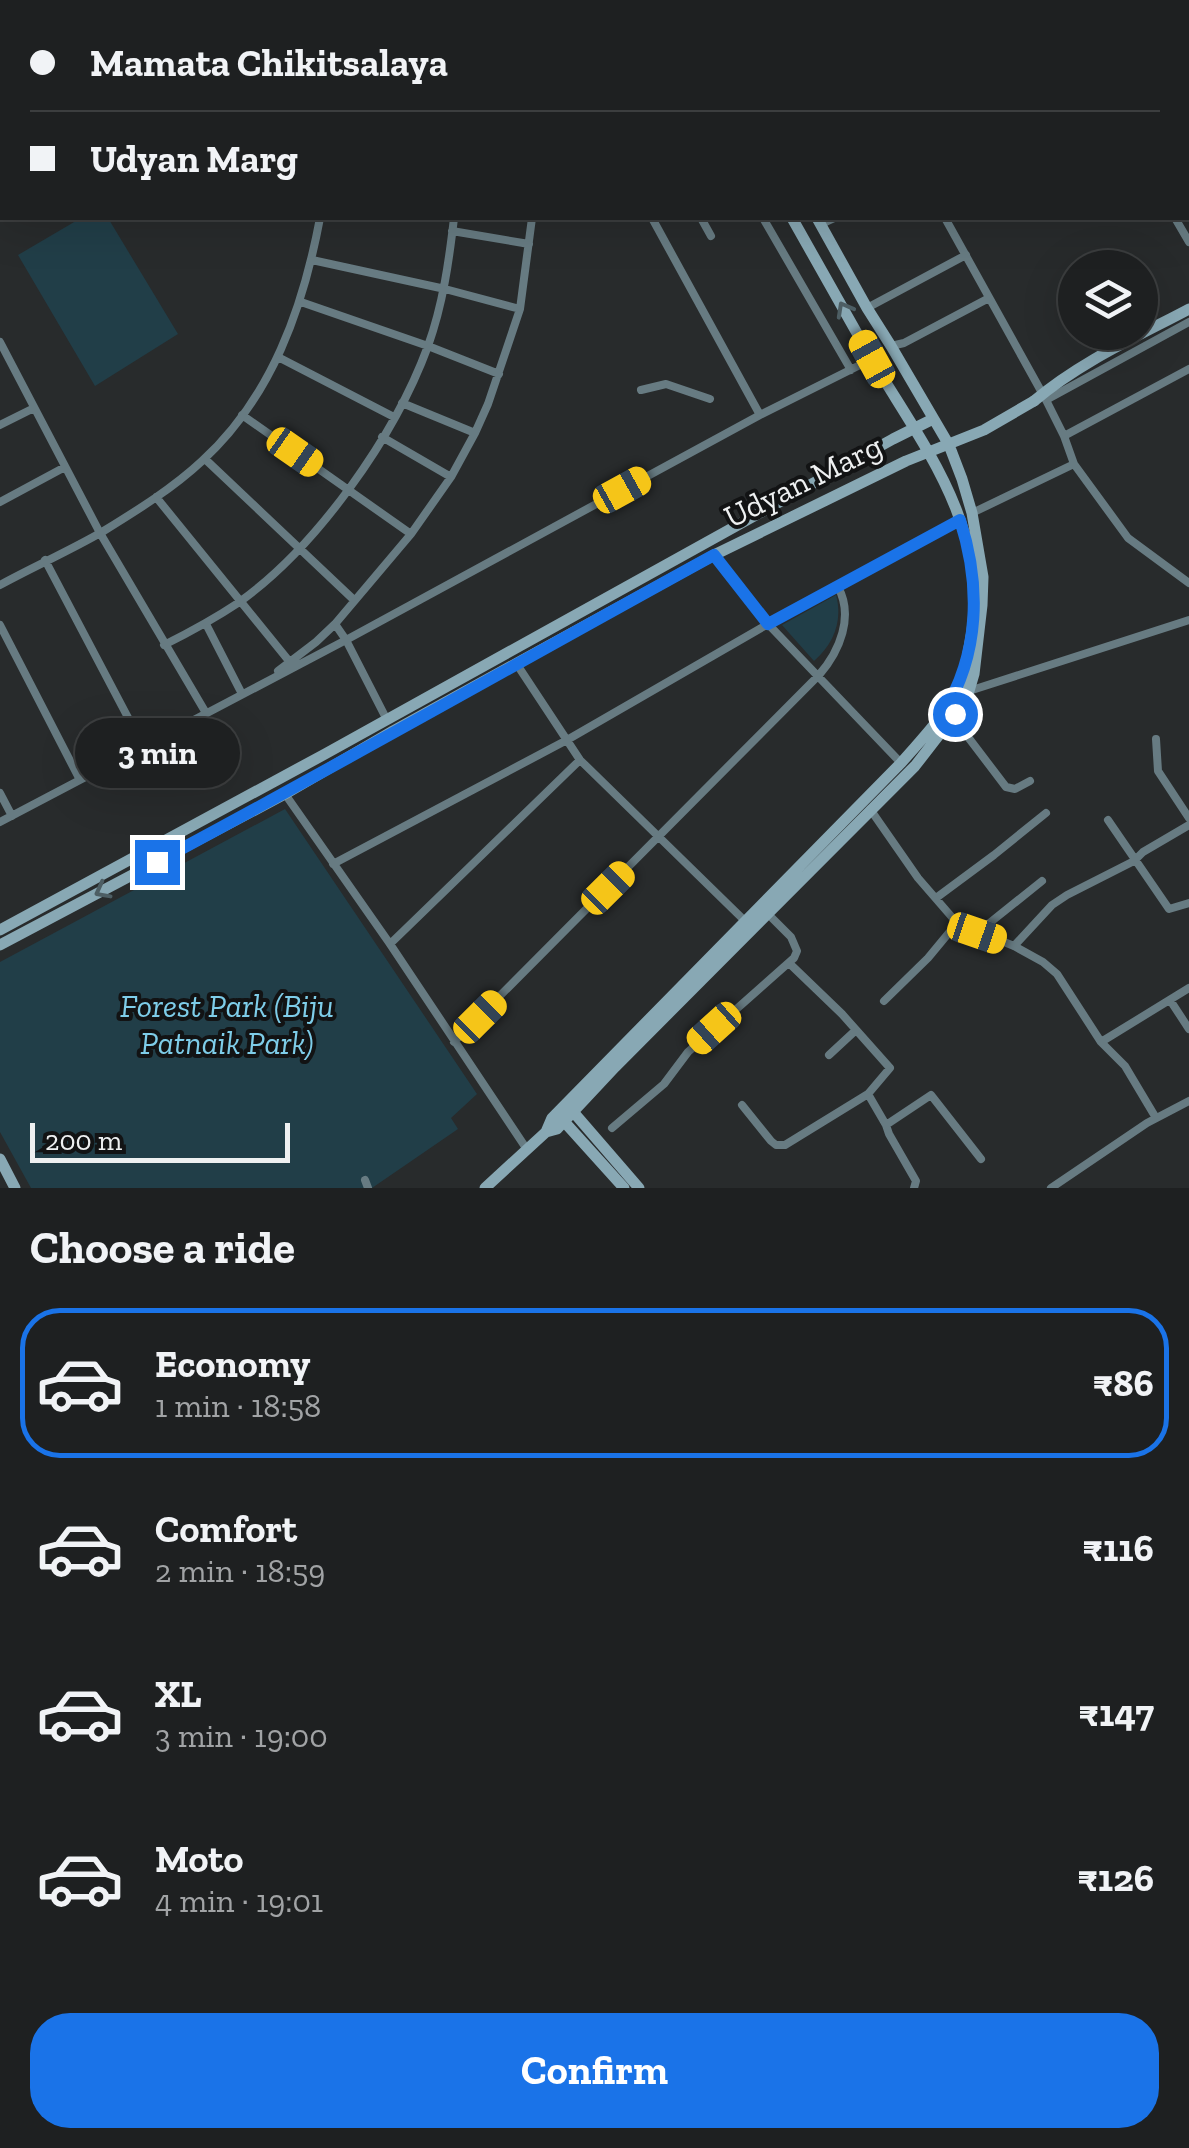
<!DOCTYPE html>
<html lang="en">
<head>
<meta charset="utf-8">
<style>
  :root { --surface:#1e2021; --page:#26282a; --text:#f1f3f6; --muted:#a1a3a5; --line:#3c3e3f; --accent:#1a73e8 }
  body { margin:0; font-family:"Zilla Slab",serif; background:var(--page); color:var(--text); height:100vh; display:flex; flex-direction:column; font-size:38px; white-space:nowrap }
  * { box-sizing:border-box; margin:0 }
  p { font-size:32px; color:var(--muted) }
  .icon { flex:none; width:55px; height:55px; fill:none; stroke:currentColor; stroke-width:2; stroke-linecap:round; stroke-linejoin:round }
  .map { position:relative; height:1188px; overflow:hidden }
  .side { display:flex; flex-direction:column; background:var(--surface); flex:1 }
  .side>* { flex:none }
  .guide { position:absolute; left:0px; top:0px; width:1190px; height:220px; box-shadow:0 10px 40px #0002,0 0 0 2px var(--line); display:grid; align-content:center; height:220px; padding:0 30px; background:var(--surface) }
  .buttons { position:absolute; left:1058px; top:250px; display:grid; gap:20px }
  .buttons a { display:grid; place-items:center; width:100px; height:100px; border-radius:50%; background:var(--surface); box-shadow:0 10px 40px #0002,0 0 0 2px var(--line); font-size:50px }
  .scale { position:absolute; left:30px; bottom:25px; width:260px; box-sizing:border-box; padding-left:10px; border:5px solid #eef0f1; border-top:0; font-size:28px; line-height:35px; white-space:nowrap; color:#eef0f1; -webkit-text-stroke:8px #121314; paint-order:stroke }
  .end { position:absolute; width:45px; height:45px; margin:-22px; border:12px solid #1a73e8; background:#fff; box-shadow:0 0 0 5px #fff }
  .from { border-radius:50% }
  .bubble { position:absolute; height:70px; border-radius:35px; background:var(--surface); box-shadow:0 10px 40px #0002,0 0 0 2px var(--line); font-size:32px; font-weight:800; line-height:70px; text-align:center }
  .car { position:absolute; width:30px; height:60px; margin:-30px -15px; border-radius:12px; box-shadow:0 0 8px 2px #0007; background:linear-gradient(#f5c518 24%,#345 0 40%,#f5c518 0 76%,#345 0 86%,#f5c518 0) }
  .guide b { display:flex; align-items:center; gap:35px; height:95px; font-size:38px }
  .guide b+b { border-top:2px solid var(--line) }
  .guide i { width:25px; height:25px; background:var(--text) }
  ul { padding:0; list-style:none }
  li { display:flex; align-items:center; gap:30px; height:150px; margin:0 20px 15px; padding:0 10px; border:5px solid transparent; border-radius:40px }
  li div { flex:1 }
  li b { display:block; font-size:38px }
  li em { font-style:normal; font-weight:800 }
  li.selected { border-color:var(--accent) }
  li>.icon { width:90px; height:90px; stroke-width:1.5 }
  h2 { padding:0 30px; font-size:45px; line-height:120px }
  .cta { display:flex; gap:20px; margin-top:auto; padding:20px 30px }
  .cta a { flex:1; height:115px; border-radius:40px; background:var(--accent); color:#fff; font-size:40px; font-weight:800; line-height:115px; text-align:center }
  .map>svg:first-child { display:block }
  .green { fill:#213e48 }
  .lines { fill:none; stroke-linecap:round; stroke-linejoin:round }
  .street { stroke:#677b82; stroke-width:8 }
  .secondary { stroke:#88a8b4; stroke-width:11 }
  .rail { stroke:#a1a4a5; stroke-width:2.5; stroke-dasharray:5 10; stroke-linecap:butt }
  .secondary-bridge { stroke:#88a8b4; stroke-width:11 }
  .oneway { stroke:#4d5e64 }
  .route { stroke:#1a73e8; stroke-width:12 }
  .labels { text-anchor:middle; stroke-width:8; stroke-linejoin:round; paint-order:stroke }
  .street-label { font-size:32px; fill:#eef0f1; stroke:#121314 }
  .park-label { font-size:32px; font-style:italic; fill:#7ecde9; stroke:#121314 }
</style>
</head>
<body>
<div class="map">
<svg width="1189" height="1188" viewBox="0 0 1189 1188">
  <rect width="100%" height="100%" fill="#282b2c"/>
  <path class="green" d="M 81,218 L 108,218 L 178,334 L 95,386 L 18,255 Z
    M 836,595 C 843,620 834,644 814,661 L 782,625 Z
    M 285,809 L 477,1094 L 451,1118 L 458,1129 L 372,1188 L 31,1188 L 0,1132 L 0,962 Z"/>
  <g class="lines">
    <path class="street" d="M 292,0 L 293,2
      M 513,0 L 513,2
      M 533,0 L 534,2
      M 585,0 L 586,2
      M 643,0 L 645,2
      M 1055,0 L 1056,2
      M 1180,0 L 1181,2
      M 47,2 L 52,0
      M 194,2 L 199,0
      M 828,2 L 831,0
      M 960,2 L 965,0
      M 1036,2 L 1041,0
      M 1188,6 L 1189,7
      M 0,27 L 2,26
      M 0,108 L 2,107
      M 652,218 L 760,415
      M 701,218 L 711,236
      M 763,218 L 851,370
      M 945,218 L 1046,400 L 1064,436 L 1074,464 L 1128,538 L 1189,583
      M 1175,218 L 1189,242
      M 821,224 L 834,218
      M 452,231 L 529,244
      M 312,260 L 445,289 L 520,309
      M 301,302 L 428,346 L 499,374
      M 867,308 L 966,255
      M 0,342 L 100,533 L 206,713
      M 891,346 L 904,343 L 989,298
      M 278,357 L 394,417
      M 641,390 L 666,384 L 710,399
      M 1046,400 L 1189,322
      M 402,403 L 475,433
      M 242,415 L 411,534
      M 0,425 L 34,408
      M 1064,436 L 1189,369
      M 382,437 L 451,477
      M 205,459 L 354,600
      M 156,497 L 289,661
      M 0,502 L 65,467
      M 972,513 L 1074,464
      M 714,555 L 768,624 L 901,763
      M 45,560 L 143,746
      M 0,585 C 33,567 69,551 102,532 C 136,511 172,489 202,461 C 272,397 303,308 320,218
      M 206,624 L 242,694
      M 335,624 L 346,640 L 387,720
      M 0,625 L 80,780
      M 164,645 C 190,632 214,619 238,603 C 317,547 395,436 428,346 C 443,304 449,261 454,218
      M 516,663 L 580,760 L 746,922
      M 278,671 L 316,642 L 335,624 L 411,534 L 451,477 L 475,433 L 488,404 L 520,309 L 532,218
      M 969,691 L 1189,620
      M 952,716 L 1006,787 L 1015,789 L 1030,781
      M 1156,739 L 1158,771 L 1189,818
      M 0,793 L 12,816
      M 285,794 L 390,944 L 526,1148
      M 870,809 L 918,878 L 957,923 L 1014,946 L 1043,962 L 1057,974 L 1101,1042 L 1125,1066 L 1156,1118
      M 1108,820 L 1169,909 L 1189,903
      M 0,822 L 346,640 L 760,415 L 872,359
      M 333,864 L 567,740 L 768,624 L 960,521
      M 936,898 L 994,855 L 1046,813
      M 977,933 L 1042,881
      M 390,944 L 580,760
      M 1014,946 L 1052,905 L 1067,895 L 1134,861 L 1143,852 L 1189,825
      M 1170,1000 L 1189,1029
      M 884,1001 L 928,958 L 957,923
      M 454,1042 L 819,675 C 840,651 854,616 838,587
      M 1101,1042 L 1189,988
      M 829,1055 L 856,1030
      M 868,1094 L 886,1125 L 931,1095 L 981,1159
      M 742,1105 L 771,1141 L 776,1145 L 785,1145 L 868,1094 L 890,1068 L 842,1014 L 789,963
      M 886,1125 L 889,1134 L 916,1181 L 914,1188
      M 612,1128 L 664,1084 L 688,1052 L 794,958 L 797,951 L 791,937 L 767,913
      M 365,1180 L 368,1188
      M 1051,1188 L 1147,1123 L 1189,1101"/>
    <path class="secondary" d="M 669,0 L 671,2
      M 696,0 L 698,2
      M 0,930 L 325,754 L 893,439 L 933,419
      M 0,945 L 285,794 L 393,731 L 714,555 L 906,461 L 984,430 L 1034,401
      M 569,1107 L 639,1188
      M 560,1117 L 624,1188
      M 546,1132 L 552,1118 L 901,763 C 919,742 940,721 954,697 C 965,677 968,653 972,631 C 986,521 923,446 871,358 C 844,311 818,264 792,218
      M 0,1159 L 15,1188
      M 485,1188 L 546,1132 L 557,1129 L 615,1067 L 915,766 L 953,717 L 969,691 L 974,674 L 982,605 L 983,577 L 972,513 L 962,479 L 949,445 L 891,346 L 867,308 L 817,218"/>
    <path class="rail" d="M 1120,0 L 1121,2
      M 1138,0 L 1139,2
      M 1188,90 L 1189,93
      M 1188,110 L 1189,113"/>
    <path class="secondary-bridge" d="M 1034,401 C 1080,362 1136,337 1189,309"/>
  </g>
  <defs><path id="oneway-chevron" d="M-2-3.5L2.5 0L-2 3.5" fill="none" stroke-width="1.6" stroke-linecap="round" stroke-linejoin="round" transform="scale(2.5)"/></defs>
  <g class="oneway">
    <use href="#oneway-chevron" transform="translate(844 309) rotate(-119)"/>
    <use href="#oneway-chevron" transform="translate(102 891) rotate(152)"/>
  </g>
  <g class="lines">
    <path class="route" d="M 157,862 C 344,762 528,657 714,555 L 768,624 L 960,520 C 981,585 980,654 943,713 L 953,716 L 955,714"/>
  </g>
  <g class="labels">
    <g class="street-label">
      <text transform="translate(803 481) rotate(-26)" y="11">Udyan Marg</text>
    </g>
    <g class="park-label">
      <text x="227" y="1017">Forest Park (Biju<tspan x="227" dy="37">Patnaik Park)</tspan></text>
    </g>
  </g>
</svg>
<div class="buttons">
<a><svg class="icon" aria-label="layers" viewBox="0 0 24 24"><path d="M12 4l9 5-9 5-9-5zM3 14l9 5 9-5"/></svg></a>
</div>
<div class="scale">200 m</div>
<i class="end from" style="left:955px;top:714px"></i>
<i class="end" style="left:157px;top:862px"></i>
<div class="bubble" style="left:75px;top:718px;width:165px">3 min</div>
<i class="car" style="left:872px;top:359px;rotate:331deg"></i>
<i class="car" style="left:295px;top:452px;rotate:125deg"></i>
<i class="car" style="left:622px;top:490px;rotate:61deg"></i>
<i class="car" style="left:608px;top:888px;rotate:45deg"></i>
<i class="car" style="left:977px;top:933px;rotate:109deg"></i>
<i class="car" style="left:480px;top:1017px;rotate:45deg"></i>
<i class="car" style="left:714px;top:1028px;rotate:228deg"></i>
<div class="guide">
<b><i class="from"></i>Mamata Chikitsalaya</b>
<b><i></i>Udyan Marg</b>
</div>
</div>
<section class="side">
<h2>Choose a ride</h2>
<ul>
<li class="selected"><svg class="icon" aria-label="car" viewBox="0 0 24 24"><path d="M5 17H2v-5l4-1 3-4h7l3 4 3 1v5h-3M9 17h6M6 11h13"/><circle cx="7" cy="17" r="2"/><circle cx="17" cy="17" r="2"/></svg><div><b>Economy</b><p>1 min · 18:58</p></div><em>₹86</em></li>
<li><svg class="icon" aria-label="car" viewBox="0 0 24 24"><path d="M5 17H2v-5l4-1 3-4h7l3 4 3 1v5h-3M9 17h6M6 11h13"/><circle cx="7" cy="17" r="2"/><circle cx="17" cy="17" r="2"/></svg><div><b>Comfort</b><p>2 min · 18:59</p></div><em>₹116</em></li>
<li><svg class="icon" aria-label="car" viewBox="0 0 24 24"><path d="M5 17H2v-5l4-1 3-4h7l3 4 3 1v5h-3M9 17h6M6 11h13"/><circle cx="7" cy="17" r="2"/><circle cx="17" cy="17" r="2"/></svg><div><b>XL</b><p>3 min · 19:00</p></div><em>₹147</em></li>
<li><svg class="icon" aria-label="car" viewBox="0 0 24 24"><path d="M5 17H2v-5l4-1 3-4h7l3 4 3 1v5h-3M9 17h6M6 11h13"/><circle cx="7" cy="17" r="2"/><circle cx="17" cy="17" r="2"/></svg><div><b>Moto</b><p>4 min · 19:01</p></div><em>₹126</em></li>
</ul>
<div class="cta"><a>Confirm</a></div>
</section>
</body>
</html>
